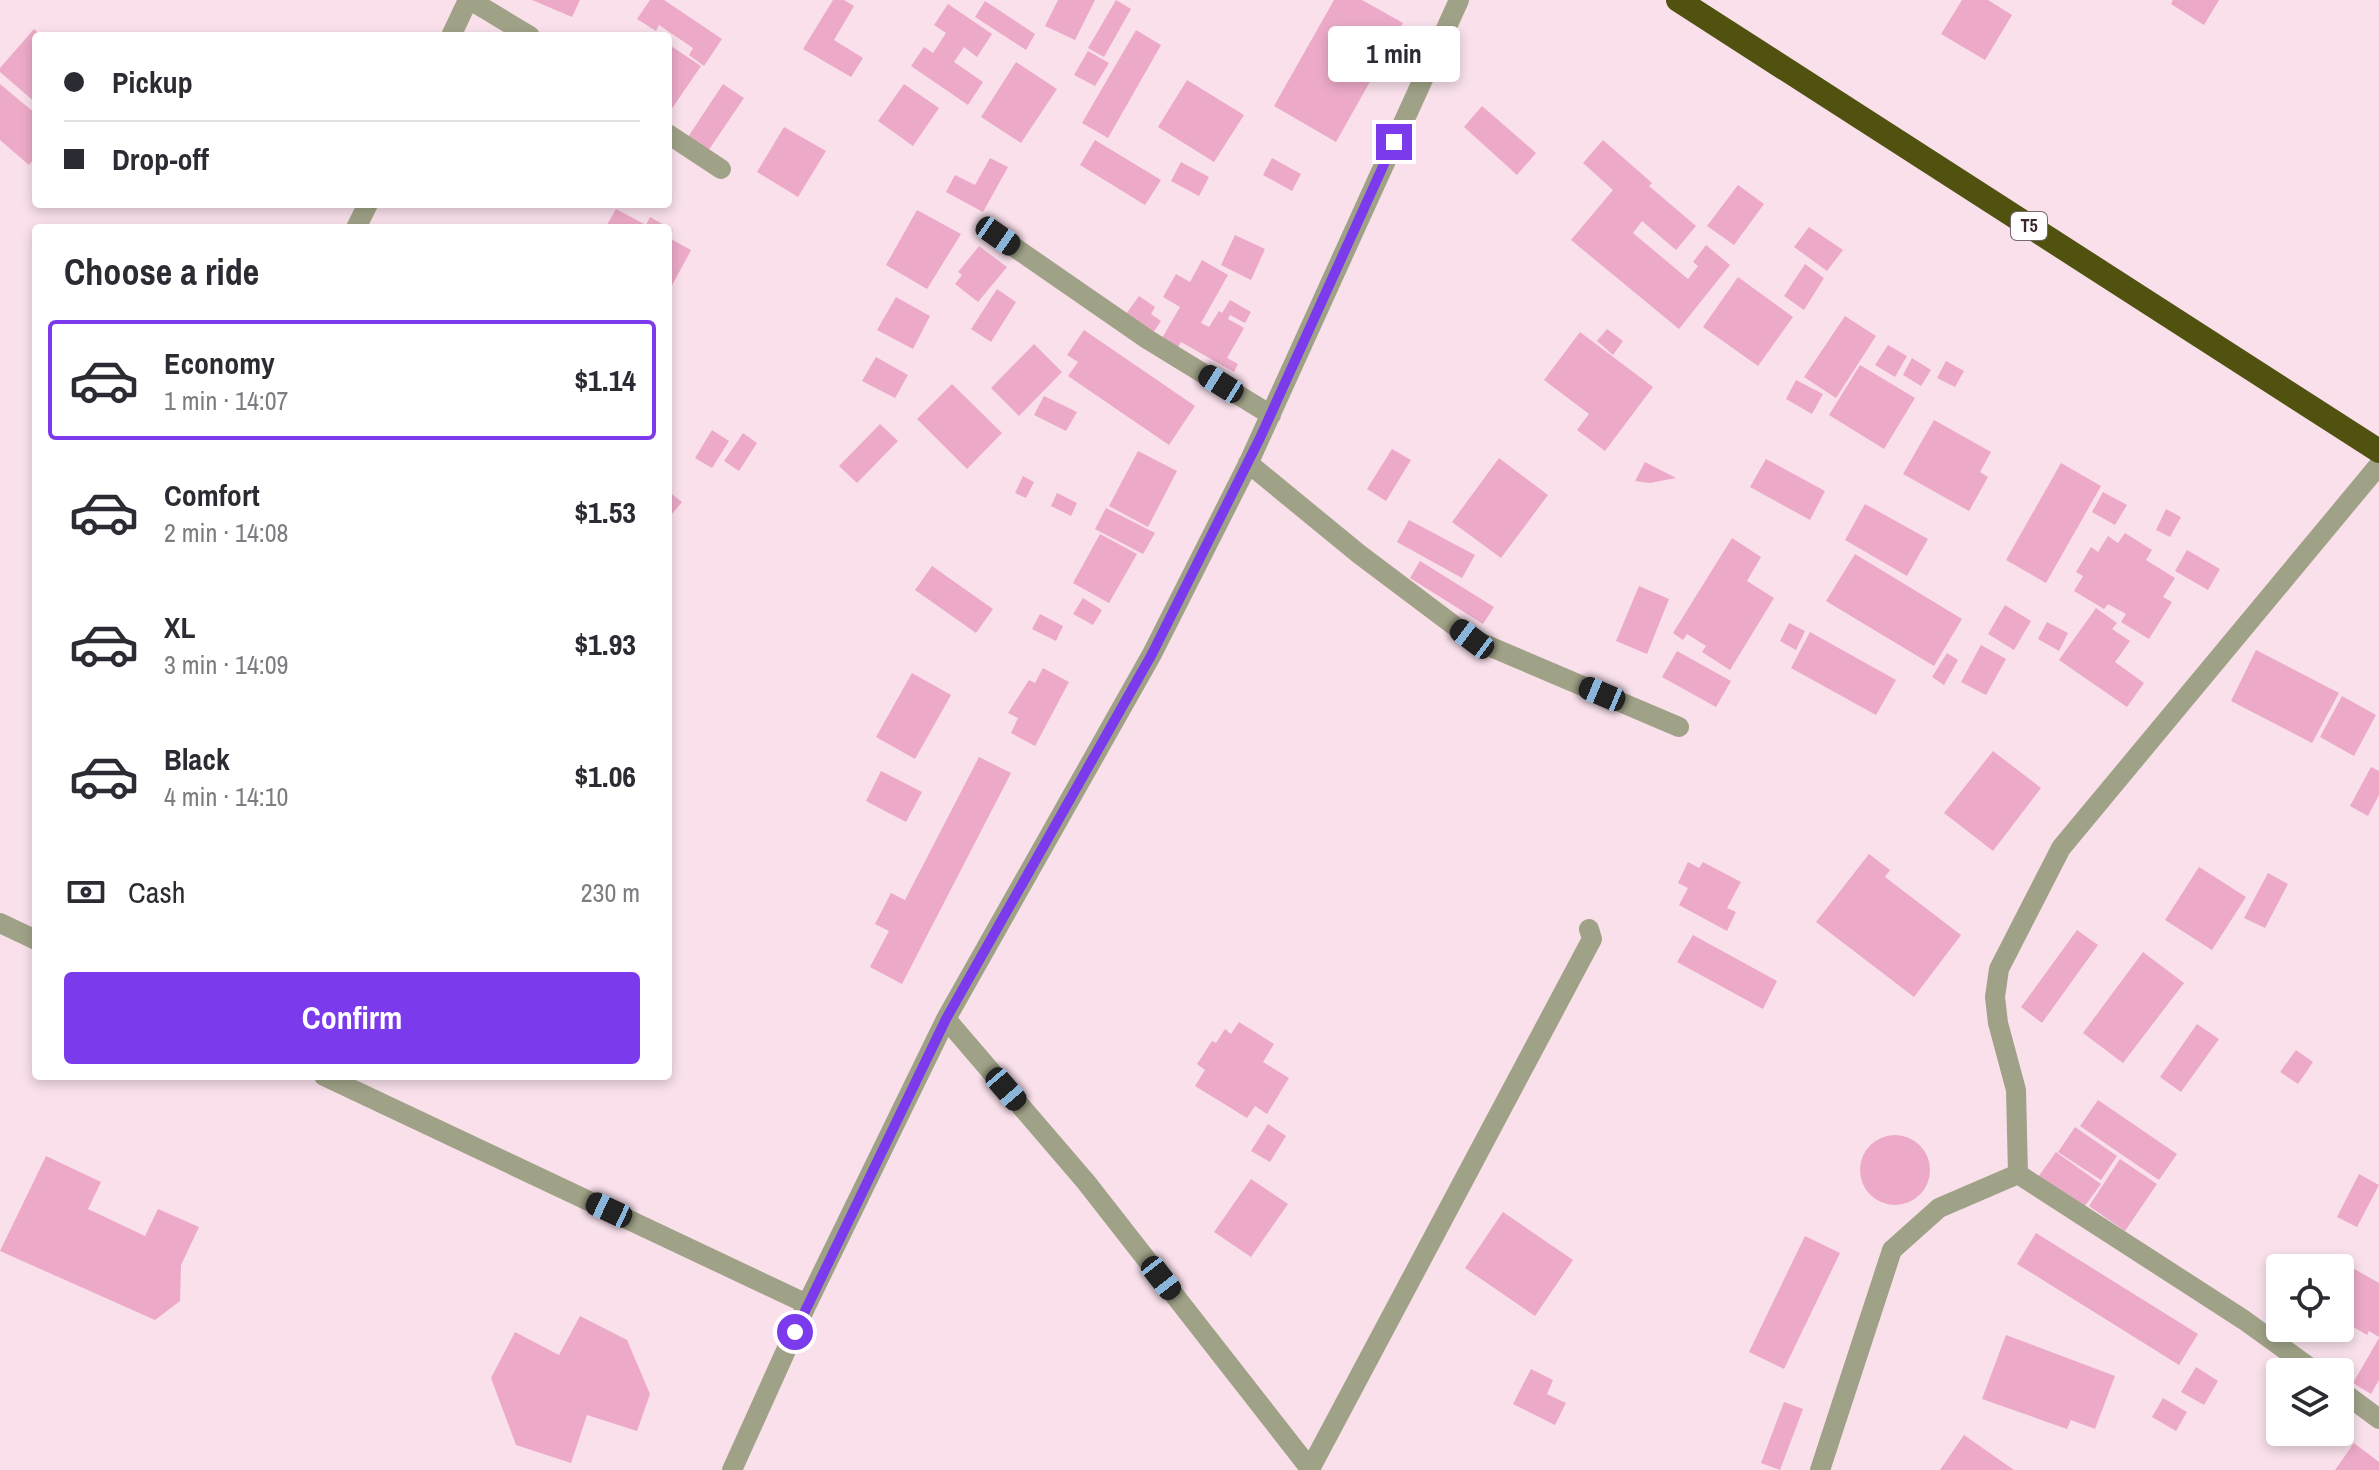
<!DOCTYPE html>
<html lang="en">
<head>
<meta charset="utf-8">
<style>
  :root { --surface:#fff; --page:#f7f7f7; --text:#2b2b33; --muted:#7c7c81; --line:#e1e1e2; --accent:#7c3aed }
  body { margin:0; font-family:"Archivo Narrow",sans-serif; background:var(--page); color:var(--text); height:100vh; display:flex; flex-direction:column; font-size:30px; white-space:nowrap }
  * { box-sizing:border-box; margin:0 }
  p { font-size:26px; color:var(--muted) }
  .icon { flex:none; width:44px; height:44px; fill:none; stroke:currentColor; stroke-width:2; stroke-linecap:round; stroke-linejoin:round }
  .map { position:relative; flex:1; overflow:hidden }
  .panel { position:absolute; left:32px; top:224px; width:640px; height:856px; display:flex; flex-direction:column; background:var(--surface); border-radius:8px; box-shadow:0 4px 12px #0003 }
  .panel>* { flex:none }
  .top-card { position:absolute; left:32px; top:32px; width:640px; height:176px; border-radius:8px; box-shadow:0 4px 12px #0003; display:grid; align-content:center; height:176px; padding:0 32px; background:var(--surface) }
  .tools { position:absolute; left:2266px; top:1254px; display:grid; gap:16px }
  .tools a { display:grid; place-items:center; width:88px; height:88px; border-radius:8px; background:var(--surface); box-shadow:0 4px 12px #0003; font-size:40px }
  .end { position:absolute; width:36px; height:36px; margin:-18px; border:10px solid #7c3aed; background:#fff; box-shadow:0 0 0 4px #fff }
  .from { border-radius:50% }
  .bubble { position:absolute; height:56px; border-radius:8px; background:var(--surface); box-shadow:0 4px 12px #0003; font-size:26px; font-weight:800; line-height:56px; text-align:center }
  .car { position:absolute; width:24px; height:48px; margin:-24px -12px; border-radius:10px; box-shadow:0 0 6px 2px #0007; background:linear-gradient(#222 24%,#8ab4d8 0 40%,#222 0 76%,#8ab4d8 0 86%,#222 0) }
  .top-card b { display:flex; align-items:center; gap:28px; height:76px; font-size:30px }
  .top-card b+b { border-top:2px solid var(--line) }
  .top-card i { width:20px; height:20px; background:var(--text) }
  ul { padding:0; list-style:none }
  li { display:flex; align-items:center; gap:24px; height:120px; margin:0 16px 12px; padding:0 16px; border:4px solid transparent; border-radius:8px }
  li div { flex:1 }
  li b { display:block; font-size:30px }
  li em { font-style:normal; font-weight:800 }
  li.active { border-color:var(--accent) }
  li>.icon { width:72px; height:72px; stroke-width:1.5 }
  h2 { padding:0 32px; font-size:36px; line-height:96px }
  .pay { display:flex; align-items:center; gap:20px; height:88px; padding:0 32px; font-size:30px }
  .pay p { margin-inline-start:auto }
  .button { display:flex; gap:16px; margin-top:auto; padding:16px 32px }
  .button a { flex:1; height:92px; border-radius:8px; background:var(--accent); color:#fff; font-size:32px; font-weight:800; line-height:92px; text-align:center }
  .map>svg:first-child { display:block }
  .building { fill:#ecaac8 }
  .lines { fill:none; stroke-linecap:round; stroke-linejoin:round }
  .street { stroke:#a0a287; stroke-width:20 }
  .highway { stroke:#51520f; stroke-width:24 }
  .route { stroke:#7c3aed; stroke-width:10 }
  .labels { text-anchor:middle; stroke-width:6; stroke-linejoin:round; paint-order:stroke }
  .shield { fill:#fff; stroke:#76666d; stroke-width:2 }
  .shield-label { font-size:18px; font-weight:bold; fill:#3b252f }
</style>
</head>
<body>
<div class="map">
<svg width="2379" height="1470" viewBox="0 0 2379 1470">
  <rect width="100%" height="100%" fill="#f9e0eb"/>
  <path class="building" d="M 532,0 L 580,0 L 572,17 Z
    M 650,0 L 664,0 L 722,39 L 704,66 L 689,55 L 693,48 L 659,25 L 656,31 L 637,19 Z
    M 833,0 L 844,0 L 854,6 L 834,40 L 863,58 L 851,77 L 803,49 Z
    M 1058,0 L 1095,0 L 1075,40 L 1045,26 Z
    M 1116,0 L 1131,9 L 1104,57 L 1088,48 Z
    M 1334,0 L 1362,0 L 1403,23 L 1336,142 L 1274,106 Z
    M 1962,0 L 1988,0 L 2012,15 L 1985,60 L 1941,34 Z
    M 2173,0 L 2219,0 L 2204,25 L 2171,4 Z
    M 985,1 L 1035,34 L 1026,50 L 975,17 Z
    M 948,4 L 992,34 L 977,57 L 964,47 L 954,62 L 983,82 L 968,105 L 911,66 L 924,47 L 933,53 L 946,33 L 934,25 Z
    M 34,29 L 42,36 L 36,36 L 36,103 L 0,72 L 0,68 Z
    M 1136,30 L 1161,45 L 1108,138 L 1082,123 Z
    M 668,44 L 701,66 L 671,110 L 668,108 Z
    M 1088,51 L 1109,63 L 1095,86 L 1074,75 Z
    M 1016,62 L 1057,89 L 1021,143 L 981,117 Z
    M 1187,80 L 1244,115 L 1214,162 L 1158,127 Z
    M 0,84 L 36,114 L 36,156 L 29,165 L 0,140 Z
    M 723,84 L 744,98 L 708,151 L 688,137 Z
    M 904,84 L 939,108 L 913,146 L 878,121 Z
    M 1482,106 L 1536,153 L 1517,175 L 1464,127 Z
    M 784,127 L 826,151 L 798,197 L 757,172 Z
    M 1095,140 L 1161,180 L 1145,205 L 1080,165 Z
    M 1603,140 L 1652,183 L 1649,186 L 1696,226 L 1676,250 L 1642,221 L 1633,233 L 1688,279 L 1698,266 L 1693,262 L 1706,245 L 1730,265 L 1679,329 L 1571,240 L 1613,190 L 1583,163 Z
    M 990,158 L 1008,167 L 983,212 L 946,192 L 955,175 L 975,185 Z
    M 1272,158 L 1301,174 L 1292,191 L 1263,175 Z
    M 1181,162 L 1209,177 L 1199,196 L 1171,181 Z
    M 1738,185 L 1764,204 L 1734,245 L 1707,226 Z
    M 616,209 L 646,225 L 650,217 L 673,230 L 669,238 L 691,250 L 668,293 L 668,228 L 605,228 Z
    M 917,210 L 961,234 L 927,289 L 886,265 Z
    M 1809,227 L 1843,250 L 1827,271 L 1794,247 Z
    M 1235,235 L 1265,249 L 1251,280 L 1221,265 Z
    M 979,246 L 1007,267 L 978,302 L 955,284 L 962,275 L 958,272 Z
    M 1202,260 L 1228,275 L 1201,323 L 1209,327 L 1219,311 L 1222,313 L 1230,300 L 1251,312 L 1245,323 L 1230,315 L 1228,319 L 1244,328 L 1227,358 L 1238,364 L 1234,372 L 1181,342 L 1178,347 L 1162,338 L 1180,307 L 1163,297 L 1176,274 L 1190,282 Z
    M 1805,264 L 1824,278 L 1804,310 L 1784,296 Z
    M 1738,277 L 1793,317 L 1758,366 L 1703,327 Z
    M 997,289 L 1016,302 L 991,342 L 971,329 Z
    M 1139,296 L 1155,307 L 1151,314 L 1161,321 L 1153,333 L 1126,314 Z
    M 896,297 L 930,316 L 913,349 L 877,330 Z
    M 1845,316 L 1876,336 L 1836,398 L 1804,377 Z
    M 1607,329 L 1623,341 L 1613,355 L 1597,341 Z
    M 1084,330 L 1195,406 L 1169,445 L 1068,376 L 1078,362 L 1067,355 Z
    M 1580,332 L 1653,387 L 1605,451 L 1577,430 L 1589,414 L 1544,380 Z
    M 1034,344 L 1062,372 L 1019,416 L 991,388 Z
    M 1888,345 L 1907,356 L 1895,377 L 1875,365 Z
    M 876,357 L 908,375 L 895,398 L 862,381 Z
    M 1912,358 L 1931,370 L 1921,386 L 1903,375 Z
    M 1946,361 L 1964,371 L 1955,387 L 1937,378 Z
    M 1860,365 L 1915,398 L 1884,449 L 1829,415 Z
    M 1796,380 L 1823,394 L 1812,414 L 1786,399 Z
    M 952,384 L 1002,433 L 967,469 L 917,419 Z
    M 1044,396 L 1077,412 L 1066,431 L 1034,415 Z
    M 1934,420 L 1991,452 L 1980,472 L 1988,477 L 1969,511 L 1903,474 Z
    M 880,424 L 898,441 L 857,483 L 839,466 Z
    M 712,430 L 729,441 L 712,468 L 695,458 Z
    M 743,433 L 757,443 L 739,471 L 724,461 Z
    M 1392,449 L 1411,460 L 1386,501 L 1367,489 Z
    M 1138,451 L 1177,471 L 1148,527 L 1109,506 Z
    M 1499,458 L 1548,495 L 1501,558 L 1452,522 Z
    M 1766,459 L 1825,491 L 1810,520 L 1750,487 Z
    M 1645,462 L 1676,478 L 1650,483 L 1635,481 Z
    M 2061,463 L 2101,486 L 2046,583 L 2006,560 Z
    M 1023,476 L 1034,482 L 1026,498 L 1015,493 Z
    M 668,491 L 682,502 L 668,519 Z
    M 2103,492 L 2127,505 L 2115,525 L 2092,512 Z
    M 1057,493 L 1077,503 L 1071,516 L 1051,506 Z
    M 1865,504 L 1928,539 L 1907,576 L 1845,540 Z
    M 1106,508 L 1155,533 L 1143,554 L 1095,529 Z
    M 2166,509 L 2181,517 L 2170,537 L 2156,530 Z
    M 1409,520 L 1475,555 L 1462,578 L 1397,542 Z
    M 2125,533 L 2152,550 L 2146,560 L 2175,578 L 2163,597 L 2172,602 L 2149,639 L 2121,622 L 2126,614 L 2108,604 L 2104,609 L 2074,591 L 2083,576 L 2076,572 L 2091,547 L 2098,552 L 2108,536 L 2118,543 Z
    M 1100,534 L 1137,554 L 1109,603 L 1073,583 Z
    M 1732,538 L 1761,557 L 1747,581 L 1774,598 L 1730,670 L 1702,652 L 1706,646 L 1687,634 L 1683,640 L 1673,633 Z
    M 2187,550 L 2220,569 L 2208,590 L 2175,571 Z
    M 1855,554 L 1962,619 L 1934,666 L 1826,601 Z
    M 1420,561 L 1494,607 L 1483,624 L 1410,578 Z
    M 932,566 L 993,609 L 976,633 L 915,590 Z
    M 1639,586 L 1669,599 L 1647,654 L 1616,641 Z
    M 1083,598 L 1102,610 L 1093,625 L 1073,614 Z
    M 2005,605 L 2031,621 L 2014,650 L 1988,634 Z
    M 2096,608 L 2117,623 L 2112,629 L 2130,641 L 2115,662 L 2144,683 L 2127,707 L 2059,660 Z
    M 1040,614 L 1063,626 L 1056,641 L 1032,629 Z
    M 2047,622 L 2068,633 L 2059,651 L 2038,639 Z
    M 1789,623 L 1805,631 L 1796,650 L 1780,641 Z
    M 1810,632 L 1896,680 L 1876,715 L 1791,668 Z
    M 1981,645 L 2006,659 L 1986,695 L 1961,682 Z
    M 2256,650 L 2339,693 L 2312,743 L 2231,701 Z
    M 1677,651 L 1731,681 L 1716,707 L 1662,677 Z
    M 1947,653 L 1958,660 L 1944,685 L 1932,677 Z
    M 1043,668 L 1069,682 L 1035,746 L 1011,733 L 1018,718 L 1008,713 L 1029,680 L 1035,683 Z
    M 912,673 L 951,695 L 915,759 L 876,737 Z
    M 2342,696 L 2376,715 L 2354,756 L 2320,737 Z
    M 1993,751 L 2041,788 L 1993,851 L 1944,813 Z
    M 979,757 L 1011,773 L 902,984 L 870,967 L 889,931 L 875,924 L 891,893 L 905,900 Z
    M 2371,767 L 2379,771 L 2379,795 L 2368,816 L 2350,806 Z
    M 881,771 L 922,792 L 906,822 L 866,801 Z
    M 1869,854 L 1890,870 L 1885,877 L 1961,935 L 1914,997 L 1816,922 Z
    M 1688,862 L 1699,868 L 1703,862 L 1741,882 L 1727,908 L 1736,912 L 1727,931 L 1679,905 L 1688,888 L 1678,883 Z
    M 2199,867 L 2246,897 L 2212,950 L 2165,920 Z
    M 2268,873 L 2288,884 L 2265,928 L 2244,918 Z
    M 2077,930 L 2098,945 L 2042,1023 L 2021,1007 Z
    M 1693,935 L 1777,981 L 1763,1009 L 1677,962 Z
    M 2143,952 L 2184,983 L 2123,1063 L 2083,1033 Z
    M 1239,1022 L 1274,1044 L 1263,1062 L 1289,1078 L 1267,1114 L 1255,1106 L 1247,1118 L 1195,1086 L 1205,1070 L 1197,1064 L 1212,1041 L 1216,1043 L 1225,1029 L 1231,1034 Z
    M 2197,1024 L 2219,1039 L 2181,1092 L 2160,1077 Z
    M 2296,1050 L 2313,1062 L 2298,1084 L 2280,1072 Z
    M 2098,1100 L 2177,1154 L 2159,1180 L 2080,1126 Z
    M 1268,1124 L 1286,1136 L 1270,1162 L 1251,1151 Z
    M 2075,1127 L 2117,1156 L 2101,1180 L 2058,1152 Z
    M1860 1170a35 35 0 1 1 70 0a35 35 0 1 1-70 0Z
    M 2056,1152 L 2101,1184 L 2082,1210 L 2038,1177 Z
    M 46,1156 L 101,1182 L 88,1209 L 145,1236 L 158,1209 L 199,1227 L 181,1265 L 180,1301 L 155,1320 L 0,1251 Z
    M 2120,1159 L 2157,1184 L 2125,1231 L 2089,1206 Z
    M 2359,1174 L 2379,1185 L 2357,1227 L 2337,1217 Z
    M 1251,1179 L 1288,1204 L 1251,1257 L 1214,1232 Z
    M 1503,1212 L 1573,1260 L 1535,1316 L 1465,1268 Z
    M 2036,1233 L 2198,1334 L 2179,1365 L 2017,1264 Z
    M 1805,1236 L 1840,1253 L 1784,1369 L 1749,1352 Z
    M 2342,1262 L 2379,1283 L 2379,1337 L 2369,1331 L 2367,1335 L 2340,1319 L 2338,1268 Z
    M 580,1316 L 627,1340 L 650,1394 L 637,1431 L 587,1415 L 571,1463 L 516,1445 L 491,1378 L 515,1332 L 559,1355 Z
    M 2279,1328 L 2303,1328 L 2295,1342 L 2277,1332 Z
    M 2006,1335 L 2115,1376 L 2095,1429 L 2071,1420 L 2067,1429 L 1982,1399 Z
    M 2379,1338 L 2379,1380 L 2371,1394 L 2353,1383 Z
    M 2196,1367 L 2218,1381 L 2204,1405 L 2181,1392 Z
    M 1531,1369 L 1553,1380 L 1547,1394 L 1566,1403 L 1555,1425 L 1513,1404 Z
    M 2163,1398 L 2187,1412 L 2176,1431 L 2152,1417 Z
    M 1784,1402 L 1803,1409 L 1780,1470 L 1761,1463 Z
    M 1964,1435 L 2014,1470 L 1940,1470 Z
    M 2354,1443 L 2379,1462 L 2379,1470 L 2335,1470 Z"/>
  <g class="lines">
    <path class="street" d="M 470,0 L 530,36
      M 451,36 L 468,0
      M 668,134 L 721,169
      M 356,228 L 368,204
      M 998,236 L 1147,339 L 1271,415
      M 1248,463 L 1359,554 L 1472,639 L 1679,727
      M 0,923 L 36,940
      M 946,1019 L 1086,1182 L 1311,1470
      M 324,1076 L 807,1304
      M 2018,1174 L 2244,1320 L 2316,1372
      M 2340,1390 L 2379,1419
      M 1310,1469 L 1592,939 L 1589,929
      M 732,1470 L 807,1304 L 946,1019 L 1152,654 L 1249,462 L 1459,0
      M 1820,1470 L 1892,1250 L 1939,1208 L 2018,1174 L 2016,1090 L 1998,1023 L 1995,997 L 1999,969 L 2061,848 L 2379,465"/>
    <path class="highway" d="M 1678,0 L 2379,451"/>
  </g>
  <g class="lines">
    <path class="route" d="M 795,1332 L 946,1019 L 1152,654 L 1260,438 L 1394,142"/>
  </g>
  <g class="labels">
    <rect class="shield" x="2011" y="212" width="36" height="28" rx="6"/>
    <g class="shield-label">
      <text x="2029" y="232">T5</text>
    </g>
  </g>
</svg>
<div class="tools">
<a><svg class="icon" aria-label="locate" viewBox="0 0 24 24"><circle cx="12" cy="12" r="6"/><path d="M12 2v4M12 18v4M2 12h4M18 12h4"/></svg></a>
<a><svg class="icon" aria-label="layers" viewBox="0 0 24 24"><path d="M12 4l9 5-9 5-9-5zM3 14l9 5 9-5"/></svg></a>
</div>
<i class="end from" style="left:795px;top:1332px"></i>
<i class="end" style="left:1394px;top:142px"></i>
<div class="bubble" style="left:1328px;top:26px;width:132px">1 min</div>
<i class="car" style="left:998px;top:236px;rotate:125deg"></i>
<i class="car" style="left:1221px;top:384px;rotate:302deg"></i>
<i class="car" style="left:1472px;top:639px;rotate:307deg"></i>
<i class="car" style="left:1602px;top:694px;rotate:293deg"></i>
<i class="car" style="left:1006px;top:1089px;rotate:139deg"></i>
<i class="car" style="left:609px;top:1210px;rotate:295deg"></i>
<i class="car" style="left:1161px;top:1278px;rotate:142deg"></i>
<div class="top-card">
<b><i class="from"></i>Pickup</b>
<b><i></i>Drop-off</b>
</div>
<section class="panel">
<h2>Choose a ride</h2>
<ul>
<li class="active"><svg class="icon" aria-label="car" viewBox="0 0 24 24"><path d="M5 17H2v-5l4-1 3-4h7l3 4 3 1v5h-3M9 17h6M6 11h13"/><circle cx="7" cy="17" r="2"/><circle cx="17" cy="17" r="2"/></svg><div><b>Economy</b><p>1 min · 14:07</p></div><em>$1.14</em></li>
<li><svg class="icon" aria-label="car" viewBox="0 0 24 24"><path d="M5 17H2v-5l4-1 3-4h7l3 4 3 1v5h-3M9 17h6M6 11h13"/><circle cx="7" cy="17" r="2"/><circle cx="17" cy="17" r="2"/></svg><div><b>Comfort</b><p>2 min · 14:08</p></div><em>$1.53</em></li>
<li><svg class="icon" aria-label="car" viewBox="0 0 24 24"><path d="M5 17H2v-5l4-1 3-4h7l3 4 3 1v5h-3M9 17h6M6 11h13"/><circle cx="7" cy="17" r="2"/><circle cx="17" cy="17" r="2"/></svg><div><b>XL</b><p>3 min · 14:09</p></div><em>$1.93</em></li>
<li><svg class="icon" aria-label="car" viewBox="0 0 24 24"><path d="M5 17H2v-5l4-1 3-4h7l3 4 3 1v5h-3M9 17h6M6 11h13"/><circle cx="7" cy="17" r="2"/><circle cx="17" cy="17" r="2"/></svg><div><b>Black</b><p>4 min · 14:10</p></div><em>$1.06</em></li>
</ul>
<div class="pay"><svg class="icon" aria-label="cash" viewBox="0 0 24 24"><path d="M3 7h18v10H3z"/><circle cx="12" cy="12" r="2"/></svg>Cash<p>230 m</p></div>
<div class="button"><a>Confirm</a></div>
</section>
</div>
</body>
</html>
